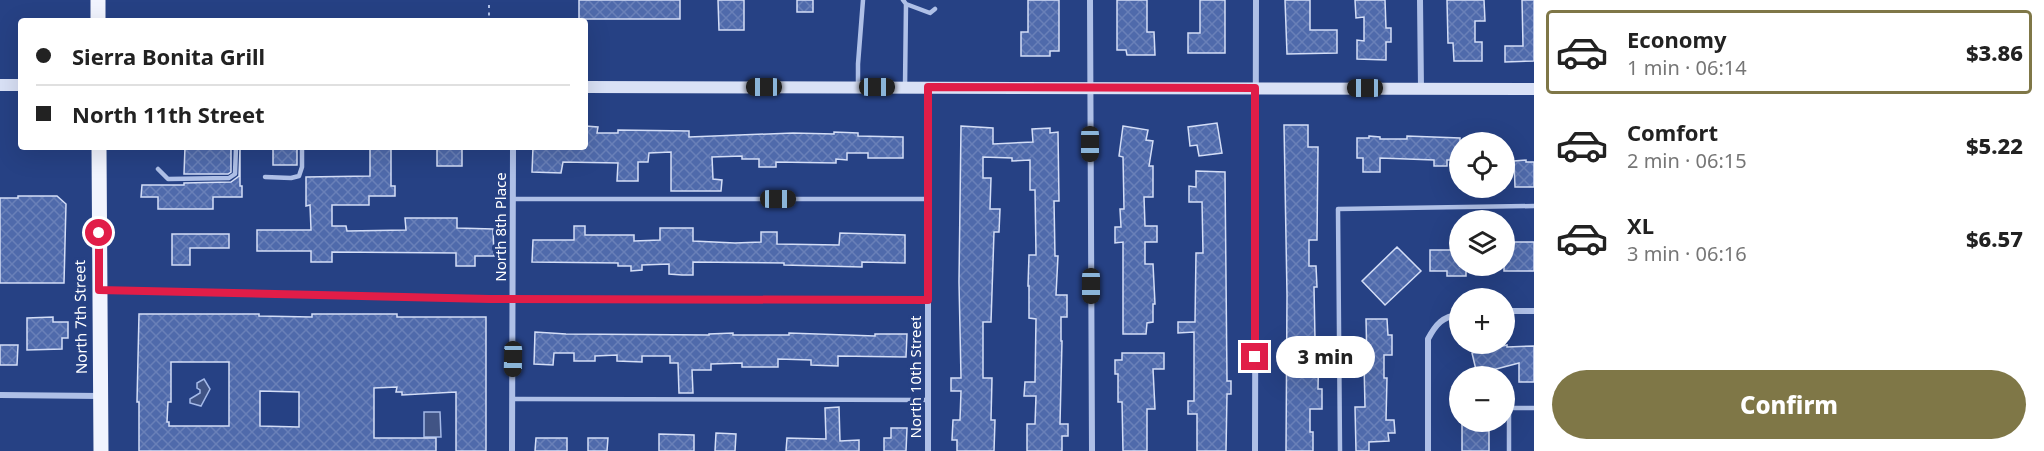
<!DOCTYPE html>
<html lang="en">
<head>
<meta charset="utf-8">
<style>
  :root { --surface:#fff; --page:#f2f2f2; --text:#222; --muted:#767676; --line:#e0e0e0; --accent:#7f7747 }
  body { margin:0; font-family:"Noto Sans",sans-serif; background:var(--page); color:var(--text); height:100vh; display:flex; flex-direction:column; font-size:22px; white-space:nowrap }
  * { box-sizing:border-box; margin:0 }
  p { font-size:20px; color:var(--muted) }
  .icon { flex:none; width:33px; height:33px; fill:none; stroke:currentColor; stroke-width:2; stroke-linecap:round; stroke-linejoin:round }
  .map { position:relative; flex:1; overflow:hidden }
  .details { display:flex; flex-direction:column; background:var(--surface); width:510px }
  .details>* { flex:none }
  .banner { position:absolute; left:18px; top:18px; width:570px; height:132px; border-radius:6px; box-shadow:0 6px 24px #0002; display:grid; align-content:center; height:132px; padding:0 18px; background:var(--surface) }
  .controls { position:absolute; left:1449px; top:132px; display:grid; gap:12px }
  .controls a { display:grid; place-items:center; width:66px; height:66px; border-radius:50%; background:var(--surface); box-shadow:0 6px 24px #0002; font-size:30px }
  .end { position:absolute; width:27px; height:27px; margin:-14px; border:8px solid #e11d48; background:#fff; box-shadow:0 0 0 3px #fff }
  .from { border-radius:50% }
  .bubble { position:absolute; height:42px; border-radius:21px; background:var(--surface); box-shadow:0 6px 24px #0002; font-size:20px; font-weight:800; line-height:42px; text-align:center }
  .car { position:absolute; width:18px; height:36px; margin:-18px -9px; border-radius:8px; box-shadow:0 0 4px 2px #0007; background:linear-gradient(#222 24%,#8ab4d8 0 40%,#222 0 76%,#8ab4d8 0 86%,#222 0) }
  .banner b { display:flex; align-items:center; gap:21px; height:57px; font-size:22px }
  .banner b+b { border-top:2px solid var(--line) }
  .banner i { width:15px; height:15px; background:var(--text) }
  ul { padding:10px 0 0; list-style:none }
  li { display:flex; align-items:center; gap:18px; height:84px; margin:0 12px 9px; padding:0 6px; border:3px solid transparent; border-radius:6px }
  li div { flex:1 }
  li b { display:block; font-size:22px }
  li em { font-style:normal; font-weight:800 }
  li.selected { border-color:var(--accent) }
  li>.icon { width:54px; height:54px; stroke-width:1.5 }
  .primary-button { display:flex; gap:12px; margin-top:auto; padding:12px 18px }
  .primary-button a { flex:1; height:69px; border-radius:36px; background:var(--accent); color:#fff; font-size:24px; font-weight:800; line-height:69px; text-align:center }
  main { display:flex; flex:1; min-height:0 }
  .map>svg:first-child { display:block }
  .water { fill:#415485; stroke:#a4b9e8; stroke-width:1.5 }
  .building { fill:url(#building-cross-hatch); stroke:#d3ddf6; stroke-width:1.5; fill-rule:evenodd }
  .lines { fill:none; stroke-linecap:round; stroke-linejoin:round }
  .path { stroke:#afc0e7; stroke-width:2; stroke-dasharray:3 4.5; stroke-linecap:butt }
  .service { stroke:#afc0e7; stroke-width:4.5 }
  .minor { stroke:#afc0e7; stroke-width:6 }
  .secondary { stroke:#d9e1f6; stroke-width:12 }
  .primary { stroke:#f1f4fe; stroke-width:15 }
  .route { stroke:#e11d48; stroke-width:8 }
  .labels { text-anchor:middle; stroke-width:6; stroke-linejoin:round; paint-order:stroke }
  .street-label { font-size:15px; fill:#fff; stroke:#264184 }
</style>
</head>
<body>
<main>
<div class="map">
<svg width="1534" height="451" viewBox="0 0 1534 451">
  <defs>
    <pattern id="building-cross-hatch" width="8" height="8" patternUnits="userSpaceOnUse" patternTransform="scale(1.5)"><rect width="8" height="8" fill="#4f6aab"/><path d="M0 0l8 8M0 8l8-8" fill="none" stroke="#6980b8"/></pattern>
  </defs>
  <rect width="100%" height="100%" fill="#264184"/>
  <path class="water" d="M 204,379 L 210,389 L 201,406 L 190,403 L 190,399 L 200,393 L 200,390 L 197,388 L 197,383 Z
    M 424,412 L 440,412 L 441,437 L 424,437 Z"/>
  <path class="building" d="M 579,0 L 680,0 L 680,19 L 579,19 Z
    M 718,0 L 744,0 L 744,30 L 719,30 Z
    M 797,0 L 813,0 L 813,12 L 797,12 Z
    M 1028,0 L 1059,0 L 1059,51 L 1050,51 L 1050,56 L 1021,56 L 1021,32 L 1028,32 Z
    M 1117,0 L 1147,0 L 1147,32 L 1154,32 L 1155,55 L 1127,55 L 1126,50 L 1117,50 Z
    M 1200,0 L 1225,0 L 1225,53 L 1188,53 L 1188,33 L 1200,33 Z
    M 1285,0 L 1310,0 L 1310,30 L 1337,30 L 1337,53 L 1287,54 Z
    M 1355,0 L 1385,0 L 1386,28 L 1391,28 L 1391,42 L 1386,42 L 1386,60 L 1357,59 L 1357,40 L 1364,41 L 1364,17 L 1356,18 Z
    M 1447,0 L 1484,0 L 1485,21 L 1475,21 L 1475,42 L 1482,42 L 1482,61 L 1454,61 L 1453,43 L 1448,43 Z
    M 1522,0 L 1534,0 L 1534,61 L 1505,62 L 1505,46 L 1523,46 Z
    M 1217,123 L 1222,153 L 1199,156 L 1197,145 L 1190,146 L 1188,127 Z
    M 1284,125 L 1308,125 L 1308,147 L 1318,147 L 1317,240 L 1309,240 L 1309,266 L 1316,266 L 1317,287 L 1314,287 L 1315,339 L 1319,339 L 1318,389 L 1322,389 L 1322,409 L 1310,409 L 1310,432 L 1313,432 L 1313,451 L 1286,451 L 1287,295 Z
    M 585,126 L 598,127 L 597,133 L 618,133 L 618,130 L 689,131 L 689,137 L 793,133 L 834,134 L 834,132 L 858,133 L 858,136 L 903,137 L 903,158 L 868,158 L 868,153 L 847,153 L 847,160 L 836,159 L 836,163 L 776,162 L 776,167 L 759,167 L 759,159 L 742,159 L 742,156 L 712,157 L 713,179 L 722,180 L 721,191 L 671,191 L 671,152 L 649,153 L 648,162 L 638,162 L 638,181 L 617,181 L 618,163 L 563,162 L 561,173 L 532,172 L 533,147 L 585,147 Z
    M 961,126 L 993,128 L 993,144 L 1033,142 L 1032,129 L 1050,128 L 1050,133 L 1058,132 L 1059,201 L 1054,201 L 1055,256 L 1058,256 L 1056,295 L 1067,295 L 1067,317 L 1061,317 L 1061,341 L 1062,341 L 1060,424 L 1068,424 L 1068,436 L 1062,436 L 1062,451 L 1027,451 L 1027,424 L 1035,424 L 1036,396 L 1024,396 L 1025,382 L 1035,382 L 1036,319 L 1029,318 L 1029,286 L 1028,286 L 1029,255 L 1036,255 L 1035,190 L 1030,190 L 1030,160 L 1012,161 L 1012,158 L 983,157 L 983,178 L 991,178 L 990,209 L 1000,209 L 999,232 L 994,232 L 991,322 L 983,322 L 983,378 L 992,378 L 991,420 L 995,420 L 994,451 L 957,451 L 957,440 L 952,440 L 953,420 L 960,420 L 961,391 L 951,391 L 951,378 L 961,378 L 959,282 Z
    M 1123,126 L 1148,130 L 1146,140 L 1153,141 L 1149,166 L 1153,166 L 1153,197 L 1144,197 L 1145,226 L 1157,226 L 1157,242 L 1145,242 L 1145,264 L 1153,264 L 1155,304 L 1153,304 L 1153,322 L 1147,323 L 1146,334 L 1123,334 L 1123,242 L 1115,243 L 1115,227 L 1121,227 L 1120,209 L 1124,209 L 1123,157 L 1119,156 Z
    M 1369,136 L 1380,137 L 1380,139 L 1407,139 L 1407,136 L 1460,138 L 1460,160 L 1447,160 L 1447,166 L 1434,166 L 1434,160 L 1380,158 L 1380,172 L 1363,172 L 1363,158 L 1357,158 L 1357,138 L 1369,138 Z
    M 185,147 L 228,147 L 228,149 L 231,149 L 231,172 L 228,174 L 184,174 Z
    M 273,147 L 297,147 L 297,165 L 273,165 Z
    M 370,147 L 391,147 L 391,186 L 395,186 L 395,196 L 369,196 L 369,205 L 332,205 L 332,226 L 346,226 L 347,231 L 406,230 L 405,218 L 457,218 L 457,228 L 493,229 L 494,256 L 475,256 L 475,266 L 456,266 L 456,253 L 332,252 L 332,262 L 311,262 L 311,251 L 257,251 L 257,230 L 311,230 L 310,205 L 306,206 L 306,177 L 370,176 Z
    M 437,147 L 462,147 L 462,166 L 437,166 Z
    M 240,149 L 240,186 L 242,186 L 242,197 L 213,197 L 213,209 L 158,209 L 158,197 L 141,197 L 142,185 L 184,185 L 184,183 L 231,182 L 239,176 Z
    M 1526,160 L 1526,162 L 1534,162 L 1534,187 L 1515,187 L 1514,161 Z
    M 1196,171 L 1225,172 L 1227,381 L 1231,381 L 1231,394 L 1227,394 L 1226,451 L 1197,451 L 1197,414 L 1188,414 L 1188,401 L 1194,401 L 1194,332 L 1178,333 L 1178,322 L 1195,322 L 1196,253 L 1203,253 L 1202,202 L 1189,202 L 1189,186 L 1196,187 Z
    M 18,196 L 57,196 L 66,204 L 64,283 L 0,283 L 0,198 L 18,198 Z
    M 574,226 L 585,226 L 585,235 L 634,235 L 634,241 L 660,240 L 660,228 L 693,228 L 693,241 L 735,243 L 761,242 L 761,232 L 777,232 L 777,244 L 839,245 L 840,233 L 905,235 L 905,263 L 862,262 L 862,267 L 784,265 L 784,263 L 693,262 L 693,275 L 682,275 L 669,274 L 669,264 L 642,265 L 642,270 L 631,271 L 631,266 L 618,266 L 618,263 L 532,262 L 533,240 L 574,240 Z
    M 172,234 L 229,234 L 229,248 L 190,248 L 190,265 L 172,265 Z
    M 1504,242 L 1534,242 L 1534,271 L 1504,271 Z
    M 1397,247 L 1421,271 L 1385,305 L 1362,281 Z
    M 1430,250 L 1460,250 L 1460,266 L 1466,266 L 1466,276 L 1447,276 L 1447,271 L 1430,271 Z
    M 139,314 L 259,314 L 259,316 L 312,317 L 312,314 L 397,314 L 397,317 L 486,317 L 486,451 L 456,451 L 456,392 L 402,395 L 402,392 L 396,392 L 397,387 L 374,388 L 374,438 L 436,438 L 436,451 L 139,451 L 139,402 L 137,402 ZM 171,362 L 229,362 L 229,426 L 169,426 L 169,422 L 167,422 L 168,402 L 171,402 ZM 260,391 L 299,392 L 299,427 L 260,426 Z
    M 53,317 L 53,322 L 68,322 L 68,338 L 62,338 L 62,349 L 27,350 L 27,318 Z
    M 1366,319 L 1387,319 L 1388,335 L 1392,335 L 1392,355 L 1384,355 L 1384,378 L 1387,378 L 1386,420 L 1394,420 L 1395,433 L 1388,433 L 1389,441 L 1369,442 L 1369,451 L 1356,451 L 1355,407 L 1365,407 L 1364,363 L 1367,363 Z
    M 535,332 L 566,334 L 709,335 L 709,334 L 733,333 L 733,335 L 789,335 L 789,333 L 875,336 L 875,334 L 907,334 L 906,357 L 838,356 L 838,366 L 811,365 L 811,360 L 778,359 L 778,367 L 742,367 L 742,363 L 711,364 L 711,370 L 692,370 L 693,393 L 679,393 L 678,363 L 670,363 L 670,356 L 642,356 L 642,362 L 617,361 L 617,355 L 595,356 L 595,361 L 574,361 L 574,353 L 554,353 L 553,365 L 534,364 Z
    M 0,345 L 18,345 L 17,365 L 0,365 Z
    M 1507,345 L 1507,347 L 1534,346 L 1534,382 L 1519,382 L 1519,363 L 1477,374 L 1472,353 Z
    M 1122,353 L 1164,353 L 1164,369 L 1153,369 L 1155,409 L 1147,409 L 1147,451 L 1123,451 L 1122,402 L 1118,402 L 1118,374 L 1115,374 L 1115,360 L 1122,360 Z
    M 839,407 L 840,441 L 859,440 L 859,451 L 786,451 L 787,438 L 826,439 L 825,408 Z
    M 1462,422 L 1489,422 L 1489,451 L 1462,451 Z
    M 891,428 L 907,428 L 906,451 L 884,451 L 884,438 L 891,438 Z
    M 716,433 L 736,434 L 735,451 L 715,451 Z
    M 659,434 L 694,435 L 694,451 L 659,451 Z
    M 536,438 L 567,438 L 567,451 L 535,451 Z
    M 588,438 L 608,438 L 607,451 L 588,451 Z"/>
  <g class="lines">
    <path class="path" d="M 489,5 L 489,21"/>
    <path class="service" d="M 903,0 L 906,4 L 905,87
      M 906,4 L 930,13 L 935,9
      M 858,87 L 858,64 L 863,0
      M 158,169 L 168,179 L 229,178 L 235,174 L 236,147
      M 265,177 L 291,178 L 299,176 L 302,167 L 302,147
      M 513,199 L 927,199
      M 512,399 L 928,400
      M 1340,451 L 1338,209 L 1534,206
      M 1509,451 L 1509,408 L 1534,408"/>
    <path class="minor" d="M 1090,0 L 1092,451
      M 1420,0 L 1421,89
      M 928,87 L 928,451
      M 100,290 L 491,299 L 928,300
      M 1504,311 L 1534,311
      M 0,395 L 100,396
      M 512,451 L 513,147
      M 1255,451 L 1256,0
      M 1428,451 L 1428,339 C 1436,324 1442,317 1460,314"/>
    <path class="secondary" d="M 0,85 L 21,85
      M 585,87 L 1534,89"/>
    <path class="primary" d="M 98,0 L 98,21
      M 99,147 L 101,451"/>
  </g>
  <g class="lines">
    <path class="route" d="M 99,233 L 99,290 L 490,299 L 928,300 L 928,87 L 1255,88 L 1255,357"/>
  </g>
  <g class="labels">
    <g class="street-label">
      <text transform="translate(501 227) rotate(-90)" y="5">North 8th Place</text>
      <text transform="translate(81 317) rotate(-91)" y="5">North 7th Street</text>
      <text transform="translate(916 377) rotate(-90)" y="5">North 10th Street</text>
    </g>
  </g>
</svg>
<div class="controls">
<a><svg class="icon" aria-label="locate" viewBox="0 0 24 24"><circle cx="12" cy="12" r="6"/><path d="M12 2v4M12 18v4M2 12h4M18 12h4"/></svg></a>
<a><svg class="icon" aria-label="layers" viewBox="0 0 24 24"><path d="M12 4l9 5-9 5-9-5zM3 14l9 5 9-5"/></svg></a>
<a>+</a>
<a>−</a>
</div>
<i class="end from" style="left:99px;top:233px"></i>
<i class="end" style="left:1255px;top:357px"></i>
<div class="bubble" style="left:1276px;top:336px;width:99px">3 min</div>
<i class="car" style="left:764px;top:87px;rotate:270deg"></i>
<i class="car" style="left:877px;top:87px;rotate:90deg"></i>
<i class="car" style="left:1365px;top:88px;rotate:270deg"></i>
<i class="car" style="left:1090px;top:144px;rotate:180deg"></i>
<i class="car" style="left:778px;top:199px;rotate:90deg"></i>
<i class="car" style="left:1091px;top:286px;rotate:180deg"></i>
<i class="car" style="left:513px;top:359px;rotate:181deg"></i>
<div class="banner">
<b><i class="from"></i>Sierra Bonita Grill</b>
<b><i></i>North 11th Street</b>
</div>
</div>
<section class="details">
<ul>
<li class="selected"><svg class="icon" aria-label="car" viewBox="0 0 24 24"><path d="M5 17H2v-5l4-1 3-4h7l3 4 3 1v5h-3M9 17h6M6 11h13"/><circle cx="7" cy="17" r="2"/><circle cx="17" cy="17" r="2"/></svg><div><b>Economy</b><p>1 min · 06:14</p></div><em>$3.86</em></li>
<li><svg class="icon" aria-label="car" viewBox="0 0 24 24"><path d="M5 17H2v-5l4-1 3-4h7l3 4 3 1v5h-3M9 17h6M6 11h13"/><circle cx="7" cy="17" r="2"/><circle cx="17" cy="17" r="2"/></svg><div><b>Comfort</b><p>2 min · 06:15</p></div><em>$5.22</em></li>
<li><svg class="icon" aria-label="car" viewBox="0 0 24 24"><path d="M5 17H2v-5l4-1 3-4h7l3 4 3 1v5h-3M9 17h6M6 11h13"/><circle cx="7" cy="17" r="2"/><circle cx="17" cy="17" r="2"/></svg><div><b>XL</b><p>3 min · 06:16</p></div><em>$6.57</em></li>
</ul>
<div class="primary-button"><a>Confirm</a></div>
</section>
</main>
</body>
</html>
